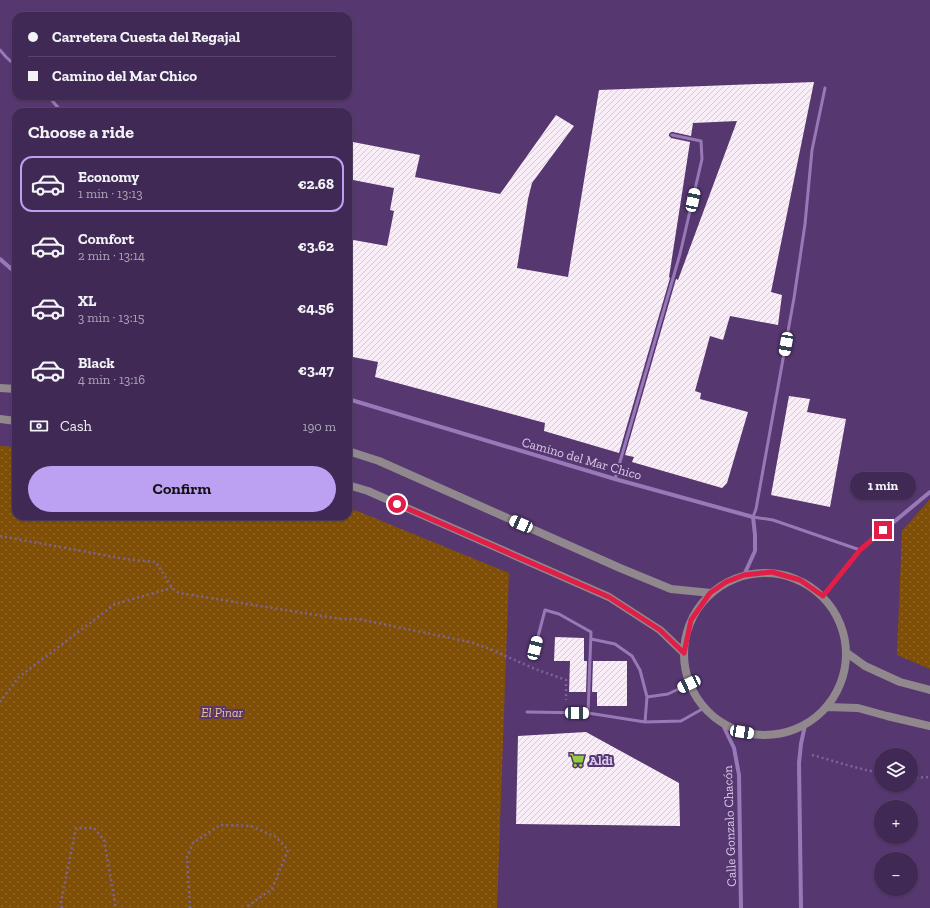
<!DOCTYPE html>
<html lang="en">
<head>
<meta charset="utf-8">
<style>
  :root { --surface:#402954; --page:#47315a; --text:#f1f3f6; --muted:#aea6b8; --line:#59456b; --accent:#bca0f2 }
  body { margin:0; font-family:"Zilla Slab",serif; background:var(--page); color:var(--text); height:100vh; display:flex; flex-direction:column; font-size:15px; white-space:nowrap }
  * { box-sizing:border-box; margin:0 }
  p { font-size:13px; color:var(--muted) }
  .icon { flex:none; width:22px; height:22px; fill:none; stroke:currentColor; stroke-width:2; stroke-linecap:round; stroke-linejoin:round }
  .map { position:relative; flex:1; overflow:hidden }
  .side { position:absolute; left:12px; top:108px; width:340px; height:412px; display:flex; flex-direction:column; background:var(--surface); border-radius:12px; box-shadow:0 1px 3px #0004,0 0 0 1px var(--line) }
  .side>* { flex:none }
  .guide { position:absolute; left:12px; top:12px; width:340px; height:88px; border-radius:12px; box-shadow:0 1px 3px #0004,0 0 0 1px var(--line); display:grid; align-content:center; height:88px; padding:0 16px; background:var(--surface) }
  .controls { position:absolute; left:874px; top:748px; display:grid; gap:8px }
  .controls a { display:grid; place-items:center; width:44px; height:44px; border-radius:50%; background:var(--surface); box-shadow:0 1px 3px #0004,0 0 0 1px var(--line); font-size:20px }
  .end { position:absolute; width:18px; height:18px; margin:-9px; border:5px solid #e11d48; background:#fff; box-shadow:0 0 0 2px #fff }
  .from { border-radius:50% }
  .bubble { position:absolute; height:28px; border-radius:14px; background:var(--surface); box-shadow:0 1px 3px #0004,0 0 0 1px var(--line); font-size:13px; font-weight:800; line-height:28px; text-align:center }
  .car { position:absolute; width:12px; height:24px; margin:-12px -6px; border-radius:5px; box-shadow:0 0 3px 1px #0007; background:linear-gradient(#fff 24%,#345 0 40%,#fff 0 76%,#345 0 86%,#fff 0) }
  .guide b { display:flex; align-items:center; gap:14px; height:38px; font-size:15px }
  .guide b+b { border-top:1px solid var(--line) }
  .guide i { width:10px; height:10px; background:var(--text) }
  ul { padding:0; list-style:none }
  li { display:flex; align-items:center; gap:12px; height:56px; margin:0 8px 6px; padding:0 8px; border:2px solid transparent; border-radius:12px }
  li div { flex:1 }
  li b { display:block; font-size:15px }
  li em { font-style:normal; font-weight:800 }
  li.current { border-color:var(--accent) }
  li>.icon { width:36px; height:36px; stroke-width:1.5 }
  h2 { padding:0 16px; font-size:18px; line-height:48px }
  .pay { display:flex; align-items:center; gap:10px; height:44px; padding:0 16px; font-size:15px }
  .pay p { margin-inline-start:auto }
  .primary-button { display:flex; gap:8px; margin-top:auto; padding:8px 16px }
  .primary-button a { flex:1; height:46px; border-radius:24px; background:var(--accent); color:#111; font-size:16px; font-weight:800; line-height:46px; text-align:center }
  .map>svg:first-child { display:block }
  .park { fill:url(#park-dots) }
  .building { fill:url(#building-hatch) }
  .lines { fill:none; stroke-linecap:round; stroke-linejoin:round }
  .path { stroke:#7e6496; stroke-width:2.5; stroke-dasharray:2 3; stroke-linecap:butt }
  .lane { stroke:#9978b7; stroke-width:3 }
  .street { stroke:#9978b7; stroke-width:4 }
  .secondary { stroke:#90888c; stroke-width:8 }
  .route { stroke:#e11d48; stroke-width:5 }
  .labels { text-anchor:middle; stroke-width:4; stroke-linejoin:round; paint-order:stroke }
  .street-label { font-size:13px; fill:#dccbed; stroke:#563770 }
  .park-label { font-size:13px; font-style:italic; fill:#efc394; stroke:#563770 }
  .poi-label { font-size:13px; font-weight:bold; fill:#dccbed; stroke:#563770; text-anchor:start }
</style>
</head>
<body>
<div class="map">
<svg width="930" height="908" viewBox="0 0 930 908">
  <defs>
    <pattern id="park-dots" width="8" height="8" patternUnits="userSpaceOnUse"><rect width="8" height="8" fill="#804f07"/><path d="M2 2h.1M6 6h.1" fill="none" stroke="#91672b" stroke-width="1.8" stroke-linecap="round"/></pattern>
    <pattern id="building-hatch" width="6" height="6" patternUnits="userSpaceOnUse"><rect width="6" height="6" fill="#f9edf8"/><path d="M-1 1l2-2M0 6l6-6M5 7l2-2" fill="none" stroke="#d4cad5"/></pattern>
  </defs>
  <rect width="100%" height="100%" fill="#563770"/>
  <path class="park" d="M 0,446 L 16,447 L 16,516 L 348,516 L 348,508 L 357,511 L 509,573 L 497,908 L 0,908 Z
    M 930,499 L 930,669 L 897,655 L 902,531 Z"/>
  <path class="building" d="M 814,82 L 771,292 L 782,295 L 778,325 L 730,316 L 723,340 L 710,336 L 695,391 L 701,393 L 700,399 L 748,412 L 727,483 L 722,488 L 632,462 L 634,457 L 625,455 L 676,279 L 678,280 L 737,121 L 693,123 L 691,136 L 673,132 L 671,132 L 669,134 L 669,136 L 671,138 L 690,142 L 669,277 L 670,278 L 619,453 L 544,431 L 545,423 L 375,377 L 378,362 L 348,356 L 348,239 L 387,246 L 394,211 L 390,210 L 394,188 L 348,179 L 348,141 L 420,155 L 415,177 L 500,194 L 556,115 L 574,126 L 532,183 L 528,199 L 517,268 L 568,277 L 599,90 Z
    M 789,396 L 810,399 L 807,412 L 846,419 L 830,507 L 771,495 Z
    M 555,637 L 584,638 L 584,661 L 587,661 L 586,692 L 569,692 L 570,661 L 554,661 Z
    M 593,661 L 627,661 L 627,706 L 597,706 L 597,692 L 592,692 Z
    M 586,732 L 679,783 L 680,826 L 516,824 L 518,736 Z"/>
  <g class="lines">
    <path class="path" d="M 0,536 L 125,559 L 156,562 L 172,588 L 179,593 L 341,619 L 358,619 L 470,642 L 490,649 L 535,669 L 566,680 L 566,700
      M 0,702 L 19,677 L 115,604 L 172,588
      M 812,755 C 835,761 857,769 881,773
      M 911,778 L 930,777
      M 62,908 L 61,902 L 76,828 L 94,828 L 104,840 L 116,908
      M 190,908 L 187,857 L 193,843 L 220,825 L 251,826 L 276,837 L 288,850 L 272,889 L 245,908"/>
    <path class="lane" d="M 0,50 L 6,57 L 16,66
      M 825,88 L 812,150 L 805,224 L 794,298 L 756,509 L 753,517 L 773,520 L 860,550
      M 48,96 L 62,112
      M 615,479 L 680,254 L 702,159 L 701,141 L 672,135
      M 591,639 L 615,644 L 632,656 L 640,670 L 647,697 L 645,722
      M 647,697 L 668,694 L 689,684
      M 527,712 L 588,713 L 591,632 L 559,614 L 545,610 L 535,648
      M 588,713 L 645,722 L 681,721 L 704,708"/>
    <path class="street" d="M 0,259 L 16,273
      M 348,399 L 615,479 L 753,517 L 755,535 L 755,551 L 744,575
      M 823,596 L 860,550 L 930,492
      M 722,723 L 734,748 L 739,775 L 741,908
      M 801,908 L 799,763 L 801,744 L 805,725"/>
    <path class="secondary" d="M 0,388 L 16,389
      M 0,419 L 16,421
      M 348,451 L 379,461 L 620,568 L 671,589 L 711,593
      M 348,485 L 368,491 L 609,597 L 660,630 L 684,653
      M684 654a81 81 0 1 1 162 0a81 81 0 1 1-162 0Z
      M 847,653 L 865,666 L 900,682 L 930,690
      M 827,707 L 858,708 L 887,716 L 930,726"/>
  </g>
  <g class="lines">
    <path class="route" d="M 397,504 L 609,597 L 660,630 L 684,653 L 691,620 L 710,593 L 726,582 L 744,575 L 772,572 L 800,580 L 823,596 L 860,550 L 883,530"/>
  </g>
  <defs>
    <g id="supermarket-bare" transform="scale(1.2)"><path d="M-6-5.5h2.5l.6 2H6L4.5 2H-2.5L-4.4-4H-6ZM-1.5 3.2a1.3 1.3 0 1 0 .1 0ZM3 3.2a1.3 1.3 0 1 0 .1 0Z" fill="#95cc3b" stroke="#563770" stroke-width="2.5" paint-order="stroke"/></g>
  </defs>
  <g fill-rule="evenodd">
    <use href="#supermarket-bare" x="577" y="760"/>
  </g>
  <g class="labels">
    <g class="street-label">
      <text transform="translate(582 458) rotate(16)" y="5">Camino del Mar Chico</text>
      <text transform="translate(729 826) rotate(-92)" y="5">Calle Gonzalo Chacón</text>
    </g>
    <g class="park-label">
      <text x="222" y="717">El Pinar</text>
    </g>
    <g class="poi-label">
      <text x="589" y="765">Aldi</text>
    </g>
  </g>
</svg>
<div class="controls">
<a><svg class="icon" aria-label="layers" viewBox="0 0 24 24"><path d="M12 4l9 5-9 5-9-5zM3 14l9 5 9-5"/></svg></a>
<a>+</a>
<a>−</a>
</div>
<i class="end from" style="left:397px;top:504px"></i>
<i class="end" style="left:883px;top:530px"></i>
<div class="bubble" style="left:850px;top:472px;width:66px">1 min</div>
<i class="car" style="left:693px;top:200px;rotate:12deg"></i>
<i class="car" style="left:786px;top:344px;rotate:190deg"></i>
<i class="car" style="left:521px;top:524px;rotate:294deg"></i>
<i class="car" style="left:535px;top:648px;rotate:14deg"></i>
<i class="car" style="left:689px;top:684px;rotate:245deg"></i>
<i class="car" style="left:577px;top:713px;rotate:91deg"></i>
<i class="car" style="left:742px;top:732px;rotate:99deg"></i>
<div class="guide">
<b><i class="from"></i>Carretera Cuesta del Regajal</b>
<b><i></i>Camino del Mar Chico</b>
</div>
<section class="side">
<h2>Choose a ride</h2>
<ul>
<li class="current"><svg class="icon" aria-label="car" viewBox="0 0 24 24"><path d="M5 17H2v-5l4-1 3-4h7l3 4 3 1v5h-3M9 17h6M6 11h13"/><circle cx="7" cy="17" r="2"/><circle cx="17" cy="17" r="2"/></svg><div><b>Economy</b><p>1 min · 13:13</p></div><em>€2.68</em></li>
<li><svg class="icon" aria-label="car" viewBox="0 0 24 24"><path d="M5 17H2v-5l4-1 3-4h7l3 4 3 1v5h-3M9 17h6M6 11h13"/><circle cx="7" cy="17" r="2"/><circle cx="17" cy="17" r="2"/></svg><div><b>Comfort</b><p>2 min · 13:14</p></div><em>€3.62</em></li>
<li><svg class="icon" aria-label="car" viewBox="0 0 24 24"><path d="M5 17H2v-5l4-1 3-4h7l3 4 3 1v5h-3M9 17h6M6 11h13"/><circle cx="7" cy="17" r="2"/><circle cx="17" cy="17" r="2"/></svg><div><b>XL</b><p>3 min · 13:15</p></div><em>€4.56</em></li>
<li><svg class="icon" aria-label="car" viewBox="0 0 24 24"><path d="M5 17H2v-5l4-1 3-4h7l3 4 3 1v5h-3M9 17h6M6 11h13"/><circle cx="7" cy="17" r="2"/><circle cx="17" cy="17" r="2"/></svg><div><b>Black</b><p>4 min · 13:16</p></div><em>€3.47</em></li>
</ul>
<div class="pay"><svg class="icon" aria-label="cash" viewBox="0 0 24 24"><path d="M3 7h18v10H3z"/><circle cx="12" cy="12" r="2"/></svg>Cash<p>190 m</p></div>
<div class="primary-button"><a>Confirm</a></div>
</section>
</div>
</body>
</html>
